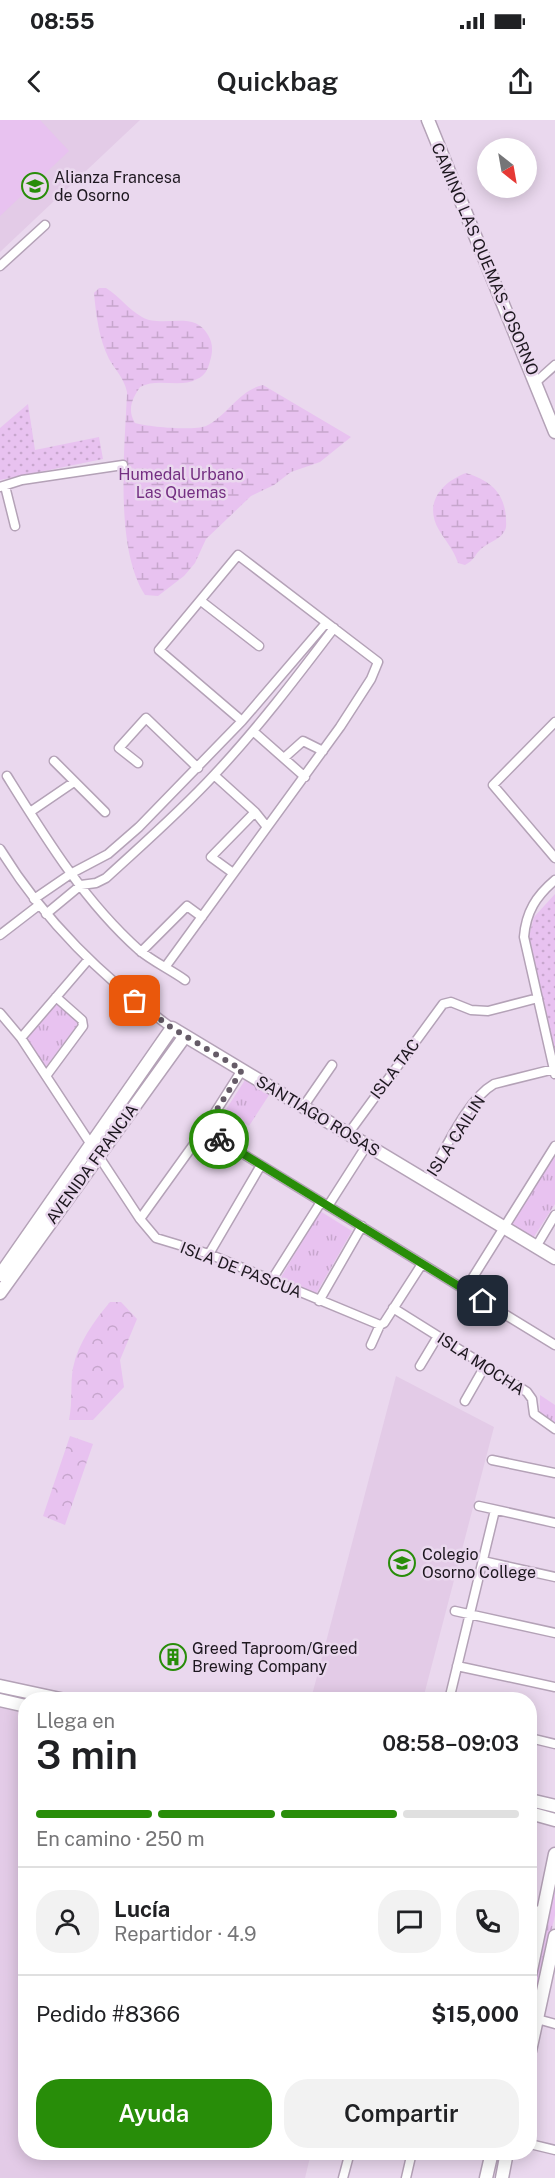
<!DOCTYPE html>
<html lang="es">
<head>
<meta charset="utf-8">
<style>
	:root { --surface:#fff; --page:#f2f2f2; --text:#202124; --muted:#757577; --line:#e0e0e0; --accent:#288d09 }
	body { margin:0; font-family:"Public Sans",sans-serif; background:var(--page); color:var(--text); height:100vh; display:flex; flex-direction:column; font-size:22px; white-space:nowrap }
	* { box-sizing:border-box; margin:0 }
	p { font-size:20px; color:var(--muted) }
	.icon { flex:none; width:33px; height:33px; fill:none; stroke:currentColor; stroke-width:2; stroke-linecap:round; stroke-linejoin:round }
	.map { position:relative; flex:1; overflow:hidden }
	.sheet { position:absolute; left:18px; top:1572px; width:519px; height:468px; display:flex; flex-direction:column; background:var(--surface); border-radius:24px; box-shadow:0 3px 15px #0003 }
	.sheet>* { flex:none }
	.needle { width:39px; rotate:149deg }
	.controls { position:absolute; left:477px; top:18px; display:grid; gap:12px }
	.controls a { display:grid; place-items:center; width:60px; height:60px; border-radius:50%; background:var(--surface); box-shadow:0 3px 15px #0003; font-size:30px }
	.pin { position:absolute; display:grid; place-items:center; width:51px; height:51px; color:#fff; margin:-26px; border-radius:12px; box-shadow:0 3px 9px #0006 }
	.courier { position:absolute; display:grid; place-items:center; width:60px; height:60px; margin:-30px; border:4px solid #288d09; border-radius:50%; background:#fff; color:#222; box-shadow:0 2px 8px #0007 }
	.headline em { font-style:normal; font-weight:600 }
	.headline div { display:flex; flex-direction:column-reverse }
	.headline { display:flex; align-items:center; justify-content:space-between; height:102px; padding:0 18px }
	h1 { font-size:39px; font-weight:600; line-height:45px }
	.bar { display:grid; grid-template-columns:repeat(4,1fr); gap:9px 6px; align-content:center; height:72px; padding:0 18px }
	.bar i { height:8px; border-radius:4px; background:var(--line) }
	.bar .current { background:var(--accent) }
	.bar p { grid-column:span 4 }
	.line { display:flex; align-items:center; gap:15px; padding:0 18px; border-top:2px solid var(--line) }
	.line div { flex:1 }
	.round { display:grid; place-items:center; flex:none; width:63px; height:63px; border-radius:24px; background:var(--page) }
	.button { display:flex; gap:12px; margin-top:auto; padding:12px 18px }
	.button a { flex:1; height:69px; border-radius:24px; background:var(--accent); color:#fff; font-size:24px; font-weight:600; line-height:69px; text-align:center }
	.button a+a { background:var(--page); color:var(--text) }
	.status { display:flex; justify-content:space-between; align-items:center; height:42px; padding:0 30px; background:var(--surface); direction:ltr }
	.status svg { height:16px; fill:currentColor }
	header { display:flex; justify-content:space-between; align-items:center; height:78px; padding:0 18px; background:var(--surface); font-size:27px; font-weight:600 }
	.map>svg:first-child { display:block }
</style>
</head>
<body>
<div class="status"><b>08:55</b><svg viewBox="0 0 49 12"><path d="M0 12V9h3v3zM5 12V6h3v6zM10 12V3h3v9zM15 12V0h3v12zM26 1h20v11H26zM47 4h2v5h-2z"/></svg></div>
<header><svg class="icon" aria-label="back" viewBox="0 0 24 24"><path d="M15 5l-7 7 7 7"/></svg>Quickbag<svg class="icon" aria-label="share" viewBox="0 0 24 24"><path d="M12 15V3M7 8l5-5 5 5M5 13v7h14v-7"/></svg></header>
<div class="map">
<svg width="555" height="2058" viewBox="0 0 555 2058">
	<defs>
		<pattern id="grass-tufts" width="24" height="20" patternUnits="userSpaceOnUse" patternTransform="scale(1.5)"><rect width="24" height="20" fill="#e8c2f0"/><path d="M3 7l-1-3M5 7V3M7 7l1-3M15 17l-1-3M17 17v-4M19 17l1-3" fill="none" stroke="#c7a6cd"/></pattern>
		<pattern id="forest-crowns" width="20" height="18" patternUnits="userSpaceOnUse" patternTransform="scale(1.5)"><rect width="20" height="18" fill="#e8c2f0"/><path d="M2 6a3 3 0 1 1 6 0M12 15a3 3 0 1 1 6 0" fill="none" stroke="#c7a6cd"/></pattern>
		<pattern id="wetland-marsh" width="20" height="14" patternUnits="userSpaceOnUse" patternTransform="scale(1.5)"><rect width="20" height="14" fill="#e8c2f0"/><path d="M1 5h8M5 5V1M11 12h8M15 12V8" fill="none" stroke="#c7a6cd"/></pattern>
		<pattern id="park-dots" width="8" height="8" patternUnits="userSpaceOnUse" patternTransform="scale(1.5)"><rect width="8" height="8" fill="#e8c2f0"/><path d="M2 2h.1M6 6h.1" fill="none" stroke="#c7a6cd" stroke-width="1.8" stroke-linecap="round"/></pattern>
	</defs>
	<rect width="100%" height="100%" fill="#ead8ee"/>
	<path fill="#e3cbe7" d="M0,0H140L0,132Z
		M396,1256L494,1307L423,1579H311Z
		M0,1588L25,1593L26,2032L311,2033L305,2058H0Z"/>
	<path fill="url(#grass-tufts)" d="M58,881L77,898L78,904L45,948L26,919V911Z
		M245,960L269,975L249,1006L225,991Z
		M555,1033V1084L530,1123L507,1109Z
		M320,1091L352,1111L316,1174L280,1159Z
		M540,1275L555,1285V1303L540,1293Z
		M555,1766V1795L534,1892L530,1891V1875Z"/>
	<path fill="url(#forest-crowns)" d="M110,1182H121L137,1199L120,1240L124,1267L93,1300H69C73,1280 70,1264 73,1248C78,1223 94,1201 110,1182Z
		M70,1316L93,1324L65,1405L43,1396Z"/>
	<path fill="url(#wetland-marsh)" d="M99,168H106C119,176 128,189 142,197C163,209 194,189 208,215C213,223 213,232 210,241C208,249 205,256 197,259C179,269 159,257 140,267C132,279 127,290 135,303C149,307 193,311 206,306C227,296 239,270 263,265L351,317L320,342L291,352L274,365L251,376L206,419L195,443L184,456L158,476L145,475C114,427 125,328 127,272C124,258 116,251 109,239C99,219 96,195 94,173Z
		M466,353C489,360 505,372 506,399C506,404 507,408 504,412C498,421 488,422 481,429C474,435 475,440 465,445L458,443C453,428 446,422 439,410C423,383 442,362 466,353Z"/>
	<path fill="url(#park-dots)" d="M28,284L35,330L99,317L103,339L0,360V308Z
		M555,774V932L529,816L534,797Z"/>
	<path fill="#e8c2f0" d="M0,0H40L69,31L0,96Z"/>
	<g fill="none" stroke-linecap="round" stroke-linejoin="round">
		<defs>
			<path id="street" d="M0,146L45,105
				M536,262L555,245
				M5,366L15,406
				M0,367L22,360L123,345
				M201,481L259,526
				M555,602L493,665L555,738
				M253,611L305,657
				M284,638L303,621L323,631
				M54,641L105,692
				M138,643L119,628L146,598L198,648
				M214,655L255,692L267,707
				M7,656C45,717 84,781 139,830C152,841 171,850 185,860
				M30,692L74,662
				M0,729C45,802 103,858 172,908
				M233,753L211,737L255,692
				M555,760C536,776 526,792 524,817L555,954
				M34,779L72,753L108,734L139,707L242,601L326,503
				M46,794L81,765L96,763L106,758C143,724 181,691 215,654C258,608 296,558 334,508
				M0,815L39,785
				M141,832L187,786L202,797
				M166,846L340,607L371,559L378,542L238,435L159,530L242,601
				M0,893L21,918L140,1099L156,1118L209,1134L380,1205
				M21,918L88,840
				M46,956L83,906L82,900L56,877
				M303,987L332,945
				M204,1010L555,1225
				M348,1014L443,884L451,882L471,890L488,891L538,878
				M427,1061C444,1033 466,980 494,964L554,949
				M328,1086L367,1025
				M140,1099L204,1010L242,950
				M536,1127L555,1095
				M209,1134L261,1045
				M271,1161L321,1082
				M465,1170L555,1026
				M319,1181L362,1106
				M393,1188L527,1272L532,1279L534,1294L555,1309
				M371,1225L380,1205L384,1203L422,1144
				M420,1246L438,1216
				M465,1281L485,1246
				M492,1340L555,1353
				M479,1386L555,1403
				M483,1441L555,1457
				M455,1491L555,1513
				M457,1546L555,1567
				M449,1580L495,1390
				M530,1618L555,1624
				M530,1789L543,1792
				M530,1897L555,1904
				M530,2024L555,2030
				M343,2058L350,2032
				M406,2058L412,2032"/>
			<path id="secondary" d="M428,0L555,312
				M0,1155L172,908L555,1138
				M0,1173L185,916
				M0,1566L65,1580
				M0,1580L26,1586
				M530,1680L555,1686
				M530,1693L555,1700
				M530,1855L555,1734
				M530,1931L555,1816
				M486,2058L492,2032
				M502,2058L507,2032"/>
		</defs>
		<use href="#street" stroke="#b4a2b7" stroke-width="11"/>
		<use href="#secondary" stroke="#b4a2b7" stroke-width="15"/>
		<use href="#street" stroke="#fff" stroke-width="8"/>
		<use href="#secondary" stroke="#fff" stroke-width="12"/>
	</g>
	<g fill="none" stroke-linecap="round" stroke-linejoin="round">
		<path stroke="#655b67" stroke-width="6" stroke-dasharray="0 10.8" d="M135,881L172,908L242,950L204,1010L219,1019"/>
		<path stroke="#288d09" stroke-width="8" d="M219,1019L483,1181"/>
	</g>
	<defs>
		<symbol id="school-ring" viewBox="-11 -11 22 22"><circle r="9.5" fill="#ead8ee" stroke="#288d09" stroke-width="1.5"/><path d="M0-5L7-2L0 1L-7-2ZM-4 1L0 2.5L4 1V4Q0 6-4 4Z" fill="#288d09"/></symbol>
		<symbol id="building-ring" viewBox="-11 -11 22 22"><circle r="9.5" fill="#ead8ee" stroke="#288d09" stroke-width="1.5"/><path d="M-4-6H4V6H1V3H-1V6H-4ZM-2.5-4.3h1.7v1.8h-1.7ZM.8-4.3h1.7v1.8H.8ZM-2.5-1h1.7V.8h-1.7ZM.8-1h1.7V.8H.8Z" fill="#288d09"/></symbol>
	</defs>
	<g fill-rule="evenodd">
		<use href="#school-ring" x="20" y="51" width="30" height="30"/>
		<use href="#school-ring" x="387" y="1428" width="30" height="30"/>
		<use href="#building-ring" x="158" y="1522" width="30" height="30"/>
	</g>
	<g text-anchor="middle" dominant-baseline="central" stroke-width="5" stroke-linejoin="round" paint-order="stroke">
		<g font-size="16" fill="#1d171f" stroke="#ead8ee" text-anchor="start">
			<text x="54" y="57">Alianza Francesa<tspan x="54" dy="18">de Osorno</tspan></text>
			<text x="422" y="1434">Colegio<tspan x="422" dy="18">Osorno College</tspan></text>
			<text x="192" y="1528">Greed Taproom/Greed<tspan x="192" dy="18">Brewing Company</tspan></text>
		</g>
		<g font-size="16" fill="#1d171f" stroke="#ead8ee">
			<text transform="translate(485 139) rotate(67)">CAMINO LAS QUEMAS - OSORNO</text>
			<text transform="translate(395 949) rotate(-53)">ISLA TAC</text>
			<text transform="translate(318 996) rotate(31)">SANTIAGO ROSAS</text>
			<text transform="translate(456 1016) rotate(-57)">ISLA CAILIN</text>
			<text transform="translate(92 1044) rotate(-54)">AVENIDA FRANCIA</text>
			<text transform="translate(241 1150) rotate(21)">ISLA DE PASCUA</text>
			<text transform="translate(481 1244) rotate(33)">ISLA MOCHA</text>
		</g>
		<g font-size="16" fill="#742f82" stroke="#ead8ee">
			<text x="181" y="354">Humedal Urbano<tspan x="181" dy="18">Las Quemas</tspan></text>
		</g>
	</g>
</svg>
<div class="controls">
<a><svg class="needle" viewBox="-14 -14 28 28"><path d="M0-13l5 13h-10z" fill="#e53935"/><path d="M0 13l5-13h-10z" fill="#757577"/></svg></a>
</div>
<div class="pin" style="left:135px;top:881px;background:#ea580c"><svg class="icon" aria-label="bag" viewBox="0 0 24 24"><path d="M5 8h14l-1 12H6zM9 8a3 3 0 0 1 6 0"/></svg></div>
<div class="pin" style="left:483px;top:1181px;background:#1f2937"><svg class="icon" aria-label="home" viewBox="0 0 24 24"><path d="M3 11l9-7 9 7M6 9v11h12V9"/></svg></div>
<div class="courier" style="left:219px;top:1019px"><svg class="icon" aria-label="bike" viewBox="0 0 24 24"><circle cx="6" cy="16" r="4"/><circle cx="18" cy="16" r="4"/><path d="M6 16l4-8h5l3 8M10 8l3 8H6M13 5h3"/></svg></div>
<section class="sheet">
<div class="headline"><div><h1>3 min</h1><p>Llega en</p></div><em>08:58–09:03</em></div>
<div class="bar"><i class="current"></i><i class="current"></i><i class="current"></i><i></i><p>En camino · 250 m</p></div>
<div class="line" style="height:108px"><a class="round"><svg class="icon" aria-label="person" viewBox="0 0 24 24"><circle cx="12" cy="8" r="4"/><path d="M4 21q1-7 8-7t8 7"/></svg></a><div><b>Lucía</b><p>Repartidor · 4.9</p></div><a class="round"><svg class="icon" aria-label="chat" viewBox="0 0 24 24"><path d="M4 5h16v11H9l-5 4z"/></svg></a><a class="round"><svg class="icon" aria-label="phone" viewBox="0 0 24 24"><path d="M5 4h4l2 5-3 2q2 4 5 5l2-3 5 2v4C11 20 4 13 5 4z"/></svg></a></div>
<div class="line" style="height:78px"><div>Pedido #8366</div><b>$15,000</b></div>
<div class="button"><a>Ayuda</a><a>Compartir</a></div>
</section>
</div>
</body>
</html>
